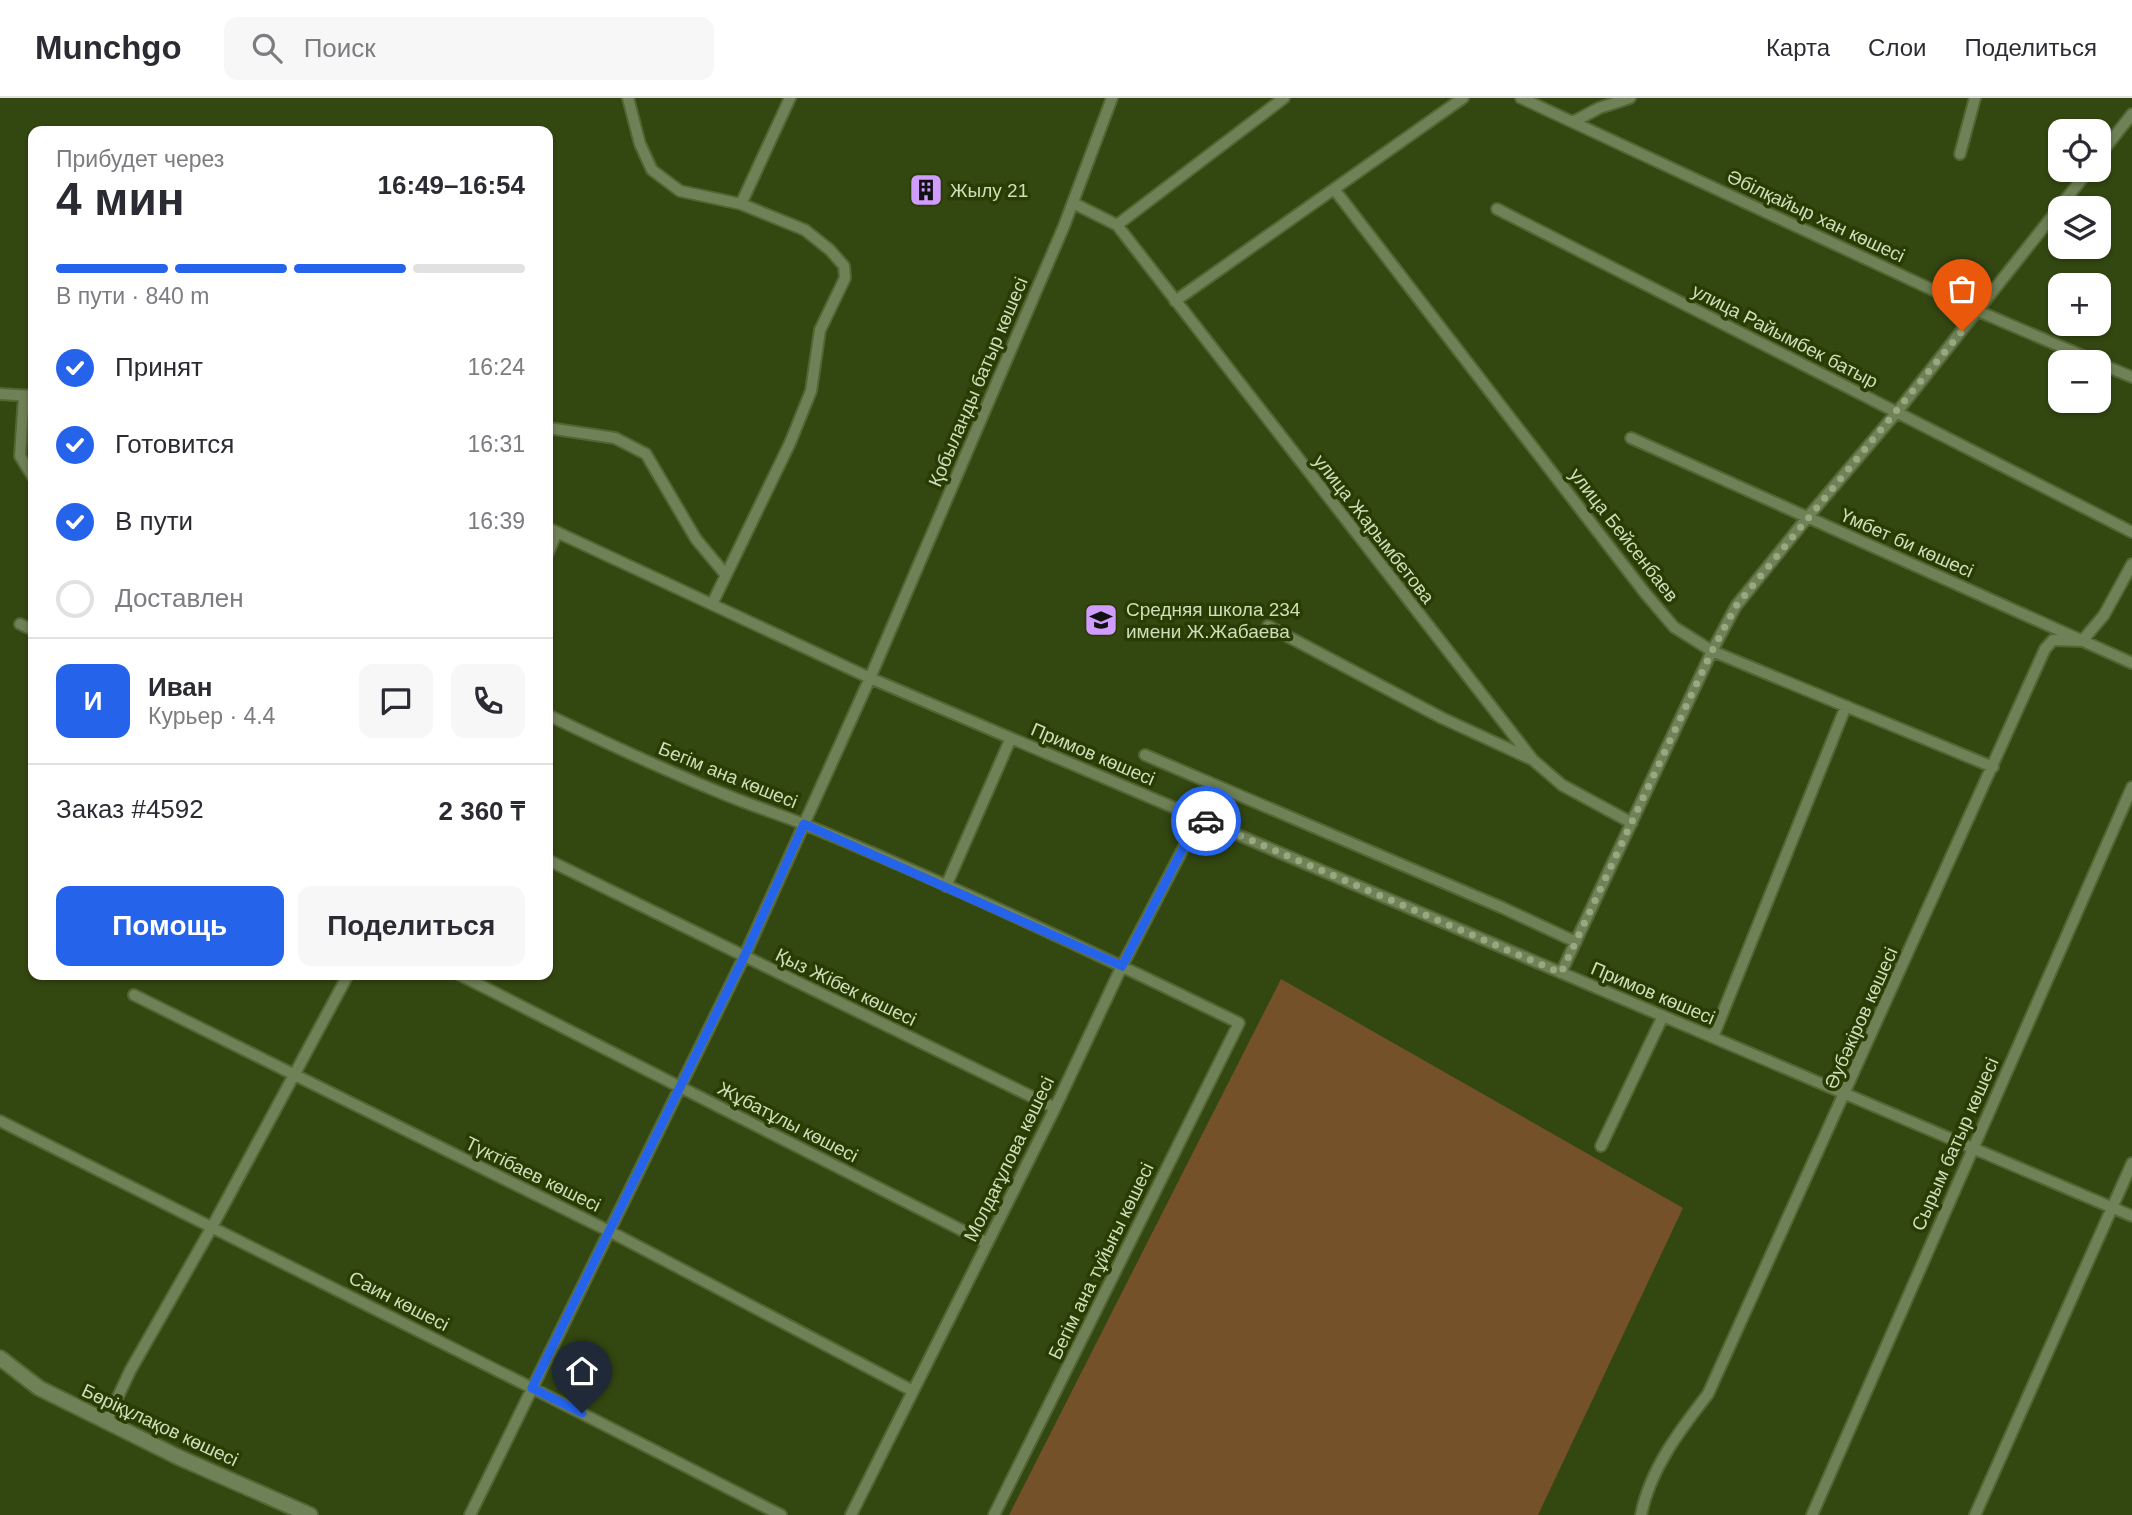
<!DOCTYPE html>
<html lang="ru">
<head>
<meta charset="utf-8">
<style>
	:root { --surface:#fff; --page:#f7f7f7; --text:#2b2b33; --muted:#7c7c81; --line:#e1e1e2; --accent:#2563eb }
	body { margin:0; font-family:Arial,sans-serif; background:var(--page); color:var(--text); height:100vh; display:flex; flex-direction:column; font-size:26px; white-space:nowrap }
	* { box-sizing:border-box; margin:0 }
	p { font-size:23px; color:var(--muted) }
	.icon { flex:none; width:38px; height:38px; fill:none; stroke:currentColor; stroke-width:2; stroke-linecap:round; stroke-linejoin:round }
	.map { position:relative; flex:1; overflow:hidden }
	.sheet { position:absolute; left:28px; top:28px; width:525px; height:854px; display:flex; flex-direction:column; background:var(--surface); border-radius:14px; box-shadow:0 2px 5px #0004 }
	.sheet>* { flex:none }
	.tools { position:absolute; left:2048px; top:21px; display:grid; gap:14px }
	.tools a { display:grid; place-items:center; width:63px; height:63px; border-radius:14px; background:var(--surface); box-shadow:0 2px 5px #0004; font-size:35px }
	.pin { position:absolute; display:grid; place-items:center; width:60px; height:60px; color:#fff; margin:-72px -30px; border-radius:50% 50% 50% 0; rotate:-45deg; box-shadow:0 0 7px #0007 }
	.pin .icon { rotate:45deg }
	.courier { position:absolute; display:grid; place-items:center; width:70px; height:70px; margin:-35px; border:5px solid #2563eb; border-radius:50%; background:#fff; color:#222; box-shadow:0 2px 9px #0007 }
	.summary em { font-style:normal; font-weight:800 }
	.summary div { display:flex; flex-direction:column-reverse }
	.summary { display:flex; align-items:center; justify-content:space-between; height:119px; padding:0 28px }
	h1 { font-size:46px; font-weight:800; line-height:52px }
	.bar { display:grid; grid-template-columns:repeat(4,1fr); gap:10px 7px; align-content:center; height:84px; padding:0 28px }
	.bar i { height:9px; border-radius:5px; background:var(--line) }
	.bar .active { background:var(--accent) }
	.bar p { grid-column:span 4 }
	.line { display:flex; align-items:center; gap:18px; padding:0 28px; border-top:2px solid var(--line) }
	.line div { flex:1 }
	.round { display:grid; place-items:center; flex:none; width:74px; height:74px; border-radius:14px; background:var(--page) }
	ol { padding:0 28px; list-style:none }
	li { display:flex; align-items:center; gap:21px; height:77px }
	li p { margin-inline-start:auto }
	li .icon { padding:7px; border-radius:50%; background:var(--accent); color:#fff; stroke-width:4 }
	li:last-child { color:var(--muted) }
	li i { width:38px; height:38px; border:4px solid var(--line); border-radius:50% }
	.primary-button { display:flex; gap:14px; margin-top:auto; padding:14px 28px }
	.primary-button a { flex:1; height:80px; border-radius:14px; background:var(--accent); color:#fff; font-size:28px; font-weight:800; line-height:80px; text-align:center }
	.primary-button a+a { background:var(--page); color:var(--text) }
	header { display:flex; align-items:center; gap:42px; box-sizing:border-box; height:98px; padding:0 35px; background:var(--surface); border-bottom:2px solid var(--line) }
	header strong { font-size:33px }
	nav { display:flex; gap:38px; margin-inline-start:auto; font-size:24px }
	.search { width:490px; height:63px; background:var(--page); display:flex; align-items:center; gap:18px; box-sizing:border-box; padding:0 24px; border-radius:14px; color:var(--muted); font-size:26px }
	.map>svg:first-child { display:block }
</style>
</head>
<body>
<header>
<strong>Munchgo</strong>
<div class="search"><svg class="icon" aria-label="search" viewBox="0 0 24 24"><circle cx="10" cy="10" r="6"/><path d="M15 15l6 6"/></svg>Поиск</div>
<nav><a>Карта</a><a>Слои</a><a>Поделиться</a></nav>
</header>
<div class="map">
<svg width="2132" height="1417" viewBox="0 0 2132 1417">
	<rect width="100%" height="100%" fill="#334711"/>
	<path fill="#745129" d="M1281,881L1683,1110L1538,1417H1009Z"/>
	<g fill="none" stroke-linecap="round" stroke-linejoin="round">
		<defs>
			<path id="minor" d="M628,0L640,46L652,72L680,93L741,106
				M1521,0L1978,213L2097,264
				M1573,24L1599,10L1630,0
				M1960,56L1975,0
				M2098,59L2132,16
				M1334,91L1645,495L1674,529L1712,553L1993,669
				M1073,105L1117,127L1284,0
				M1497,111L2132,434
				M1117,127L1533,662L1562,687L1632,725
				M1175,203L1463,0
				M2098,265L2132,279
				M0,296L33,298
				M24,298L20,358L33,379
				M548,330L615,340L646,356L696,441L726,477
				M1631,340L2132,565
				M548,430L870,580L2132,1118
				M548,455L557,434
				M712,506L790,345L811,293L820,232L845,180L844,168L830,152L805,132L741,106L790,0
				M20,526L33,532
				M1268,528L1442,620L1531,661
				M548,617C608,646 669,674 731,699C756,709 781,717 806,727C952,787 1096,855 1239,925L994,1417
				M1145,657L1503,810L1576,844
				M548,762L1055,1010
				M946,788L1011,640
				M1561,875L1712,553L1736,508L1807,420L1897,314L2089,72
				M460,877L987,1145
				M134,897L609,1133L913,1293
				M1713,939L1846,608
				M0,1023L532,1290L781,1417
				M1601,1048L1663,918
				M106,1324L130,1273L212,1129L348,877
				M470,1417L744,859L870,580L1064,128L1112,0
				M851,1417L1055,1010L1122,868L1199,720
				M1641,1417C1650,1371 1680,1332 1708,1296L2045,551L2053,542L2082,543L2104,517L2132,466
				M1812,1417L2132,689
				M1975,1417L2132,1065"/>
			<path id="tertiary" d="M0,1260L39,1290L178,1359L310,1417"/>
		</defs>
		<use href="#minor" stroke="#526533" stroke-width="14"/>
		<use href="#tertiary" stroke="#526533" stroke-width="18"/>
		<use href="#minor" stroke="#6f8156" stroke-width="10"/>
		<use href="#tertiary" stroke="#6f8156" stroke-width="14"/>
	</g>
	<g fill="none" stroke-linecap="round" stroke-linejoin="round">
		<path stroke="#98a97f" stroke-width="7" stroke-dasharray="0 12.6" d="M1206,723L1561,875L1712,553L1736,508L1962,233"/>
		<path stroke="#2563eb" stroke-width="9" d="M582,1315L532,1290L744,859L804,726L1122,868L1199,720L1206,723"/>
	</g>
	<defs>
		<symbol id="building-square" viewBox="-11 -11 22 22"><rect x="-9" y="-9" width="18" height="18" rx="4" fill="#d09dff" stroke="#293c03"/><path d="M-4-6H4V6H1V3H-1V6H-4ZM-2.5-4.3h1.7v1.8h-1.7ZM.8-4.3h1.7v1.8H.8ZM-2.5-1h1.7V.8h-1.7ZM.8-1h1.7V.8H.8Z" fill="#111"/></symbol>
		<symbol id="school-square" viewBox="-11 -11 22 22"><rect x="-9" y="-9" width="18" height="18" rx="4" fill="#d09dff" stroke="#293c03"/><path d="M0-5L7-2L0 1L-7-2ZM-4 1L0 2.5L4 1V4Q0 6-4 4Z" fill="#111"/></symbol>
	</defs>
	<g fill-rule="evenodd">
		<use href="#building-square" x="907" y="73" width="38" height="38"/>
		<use href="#school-square" x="1082" y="503" width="38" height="38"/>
	</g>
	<g text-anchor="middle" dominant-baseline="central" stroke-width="7" stroke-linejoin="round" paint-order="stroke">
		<g font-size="19" fill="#cedeba" stroke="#293c03" text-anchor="start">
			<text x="950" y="92">Жылу 21</text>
			<text x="1126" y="511">Средняя школа 234<tspan x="1126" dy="22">имени Ж.Жабаева</tspan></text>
		</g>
		<g font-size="19" fill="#cedeba" stroke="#293c03">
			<text transform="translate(1816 118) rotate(25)">Әбілқайыр хан көшесі</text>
			<text transform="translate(1785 238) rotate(27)">улица Райымбек батыр</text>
			<text transform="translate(978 284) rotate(-67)">Қобыланды батыр көшесі</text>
			<text transform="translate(1374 431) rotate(52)">улица Жарымбетова</text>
			<text transform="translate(1624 437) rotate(52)">улица Бейсенбаев</text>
			<text transform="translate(1907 445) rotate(24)">Үмбет би көшесі</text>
			<text transform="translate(1093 656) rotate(23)">Примов көшесі</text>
			<text transform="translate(728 677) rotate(22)">Бегім ана көшесі</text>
			<text transform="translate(846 889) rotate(26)">Қыз Жібек көшесі</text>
			<text transform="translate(1653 895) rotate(23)">Примов көшесі</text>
			<text transform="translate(1861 920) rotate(-66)">Әубәкіров көшесі</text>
			<text transform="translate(788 1024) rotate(27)">Жұбатұлы көшесі</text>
			<text transform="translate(1955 1046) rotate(-66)">Сырым батыр көшесі</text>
			<text transform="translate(1009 1061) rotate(-64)">Молдағұлова көшесі</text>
			<text transform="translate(533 1076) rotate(26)">Түктібаев көшесі</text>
			<text transform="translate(1101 1163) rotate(-64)">Бегім ана тұйығы көшесі</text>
			<text transform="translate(399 1203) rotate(27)">Саин көшесі</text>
			<text transform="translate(160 1327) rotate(25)">Бөріқұлақов көшесі</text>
		</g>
	</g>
</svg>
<div class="tools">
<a><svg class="icon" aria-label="locate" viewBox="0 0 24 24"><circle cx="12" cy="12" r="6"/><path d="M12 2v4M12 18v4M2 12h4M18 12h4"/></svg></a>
<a><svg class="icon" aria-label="layers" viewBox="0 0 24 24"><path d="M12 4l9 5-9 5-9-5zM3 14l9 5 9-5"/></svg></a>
<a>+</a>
<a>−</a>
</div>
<div class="pin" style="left:1962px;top:233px;background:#ea580c"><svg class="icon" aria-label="bag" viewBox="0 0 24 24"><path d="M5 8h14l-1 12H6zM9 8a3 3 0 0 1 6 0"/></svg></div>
<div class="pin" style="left:582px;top:1315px;background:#1f2937"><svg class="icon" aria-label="home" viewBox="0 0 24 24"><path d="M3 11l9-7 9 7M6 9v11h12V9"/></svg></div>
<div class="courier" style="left:1206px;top:723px"><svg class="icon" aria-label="car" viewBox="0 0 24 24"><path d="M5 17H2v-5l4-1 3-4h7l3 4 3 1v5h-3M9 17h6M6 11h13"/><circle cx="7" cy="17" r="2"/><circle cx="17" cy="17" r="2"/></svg></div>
<section class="sheet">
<div class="summary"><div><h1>4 мин</h1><p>Прибудет через</p></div><em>16:49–16:54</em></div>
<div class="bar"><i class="active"></i><i class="active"></i><i class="active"></i><i></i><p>В пути · 840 m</p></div>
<ol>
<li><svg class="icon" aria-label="check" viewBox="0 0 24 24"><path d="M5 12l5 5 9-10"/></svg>Принят<p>16:24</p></li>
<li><svg class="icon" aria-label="check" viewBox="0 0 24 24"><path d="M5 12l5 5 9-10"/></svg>Готовится<p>16:31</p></li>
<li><svg class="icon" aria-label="check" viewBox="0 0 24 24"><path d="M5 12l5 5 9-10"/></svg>В пути<p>16:39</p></li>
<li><i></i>Доставлен</li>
</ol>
<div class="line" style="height:126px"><b class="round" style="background:var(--accent);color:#fff">И</b><div><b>Иван</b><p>Курьер · 4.4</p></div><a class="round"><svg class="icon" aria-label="chat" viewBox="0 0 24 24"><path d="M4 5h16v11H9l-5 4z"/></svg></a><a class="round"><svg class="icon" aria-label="phone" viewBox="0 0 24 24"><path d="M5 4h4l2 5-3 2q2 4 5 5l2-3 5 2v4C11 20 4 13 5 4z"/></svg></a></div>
<div class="line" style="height:91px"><div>Заказ #4592</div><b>2 360 ₸</b></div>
<div class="primary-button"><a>Помощь</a><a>Поделиться</a></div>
</section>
</div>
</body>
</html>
